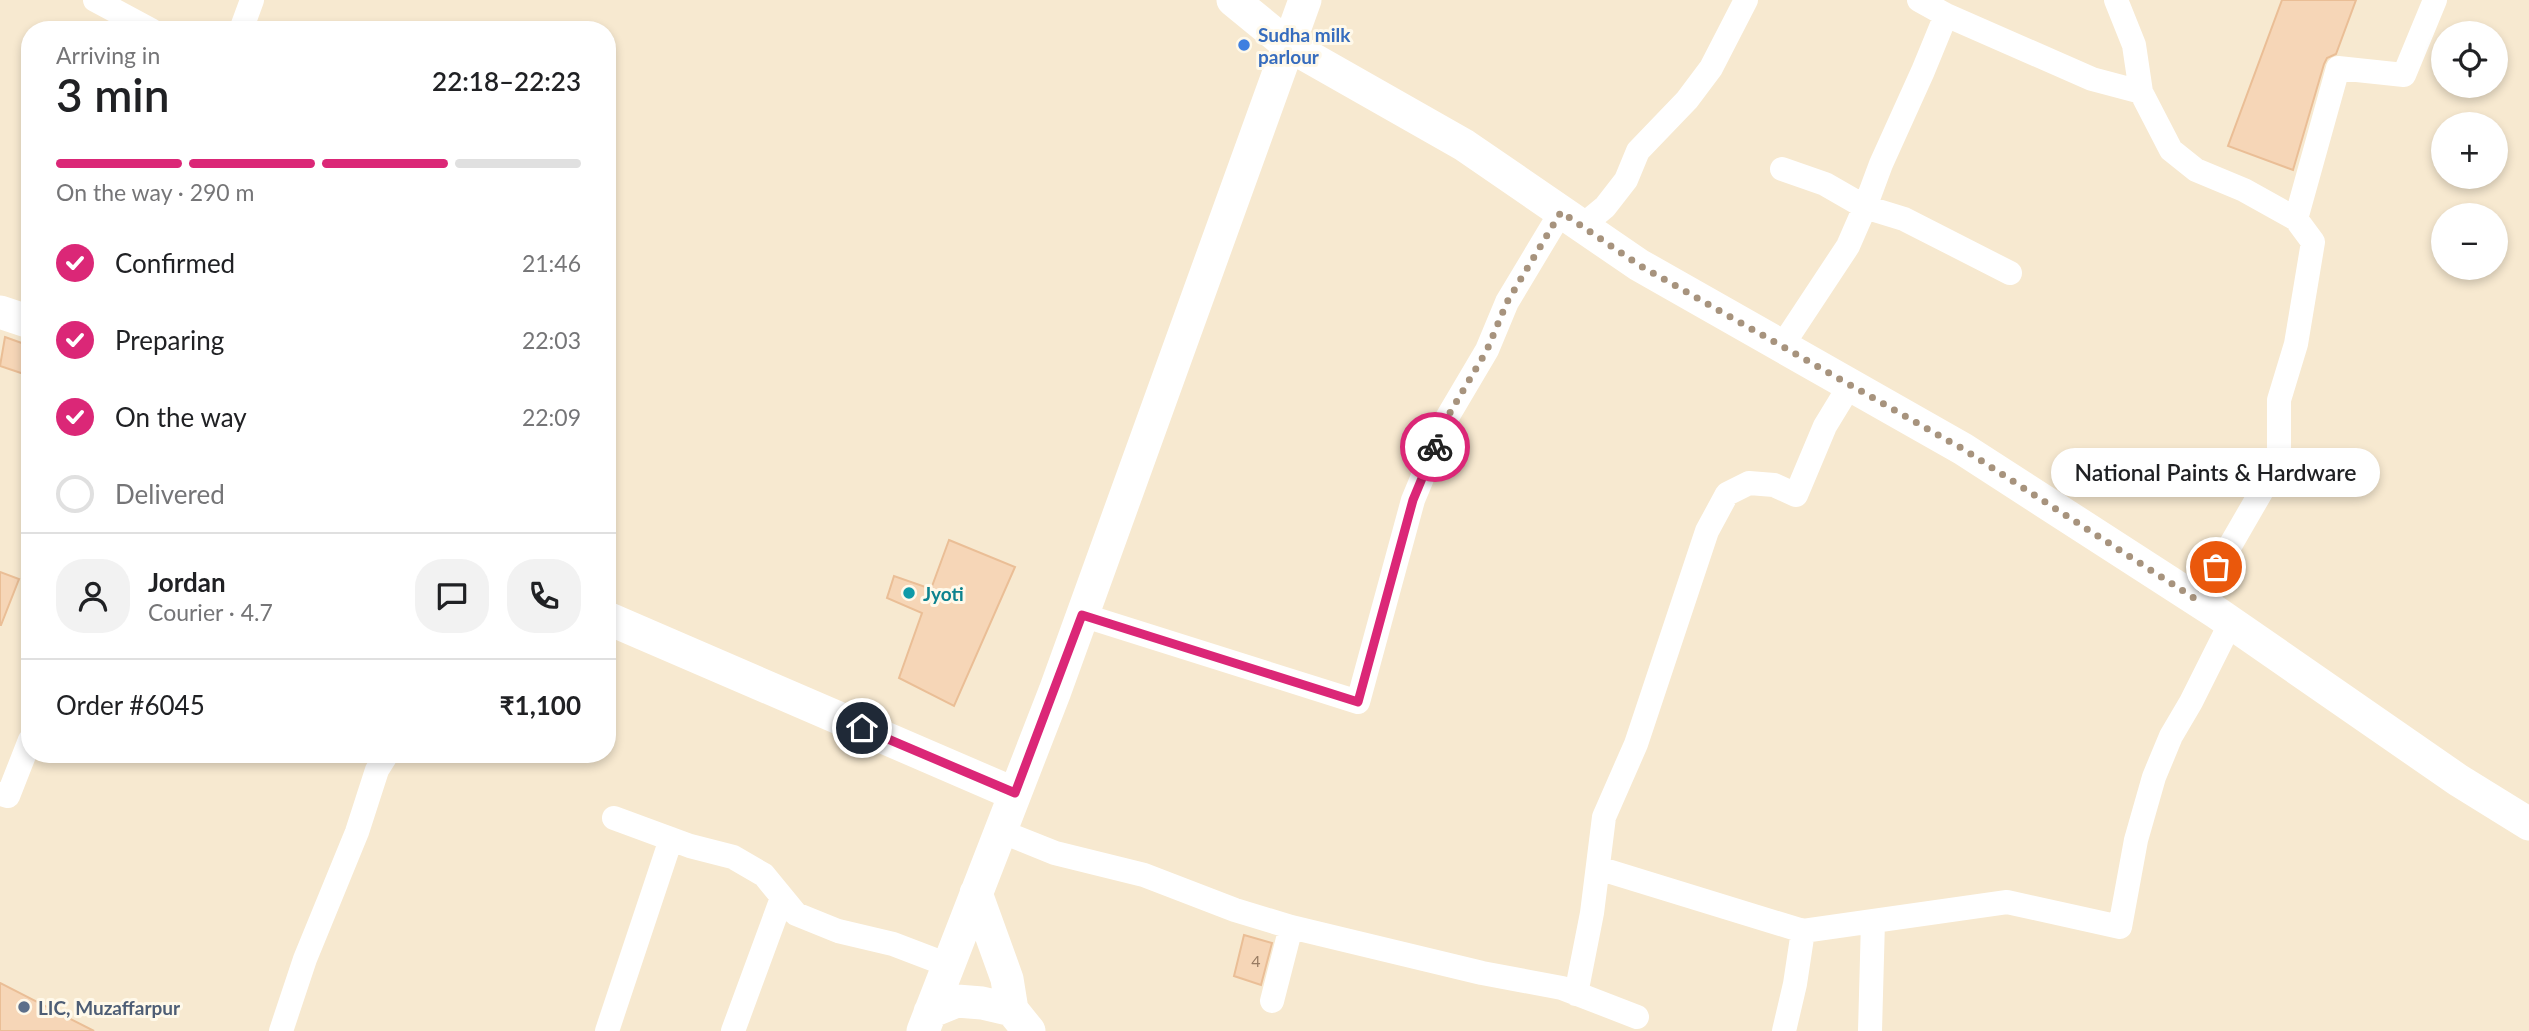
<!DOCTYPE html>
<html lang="en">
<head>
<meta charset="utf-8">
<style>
	:root { --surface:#fff; --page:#f2f2f2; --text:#202124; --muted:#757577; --line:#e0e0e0; --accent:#db2777 }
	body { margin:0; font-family:Lato,sans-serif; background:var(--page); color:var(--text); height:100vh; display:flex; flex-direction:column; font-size:26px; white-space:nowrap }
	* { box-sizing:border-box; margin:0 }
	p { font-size:23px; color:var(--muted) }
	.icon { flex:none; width:38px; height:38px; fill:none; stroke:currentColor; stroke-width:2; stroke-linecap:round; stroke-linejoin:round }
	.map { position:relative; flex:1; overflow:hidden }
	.panel { position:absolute; left:21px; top:21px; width:595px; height:742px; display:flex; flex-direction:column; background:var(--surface); border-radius:28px; box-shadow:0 4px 10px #0003 }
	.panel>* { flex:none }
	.buttons { position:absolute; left:2431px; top:21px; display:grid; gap:14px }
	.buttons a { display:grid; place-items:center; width:77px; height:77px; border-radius:50%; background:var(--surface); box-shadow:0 4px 10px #0003; font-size:35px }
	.pin { position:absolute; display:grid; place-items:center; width:60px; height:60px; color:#fff; margin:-30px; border:4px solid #fff; border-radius:50%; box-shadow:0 2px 7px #0007 }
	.courier { position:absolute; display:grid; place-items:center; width:70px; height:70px; margin:-35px; border:5px solid #db2777; border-radius:50%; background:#fff; color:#222; box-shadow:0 2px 9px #0007 }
	.bubble { position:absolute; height:49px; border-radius:24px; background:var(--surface); box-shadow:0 4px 10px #0003; font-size:23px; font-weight:600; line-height:49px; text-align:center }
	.headline em { font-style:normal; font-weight:600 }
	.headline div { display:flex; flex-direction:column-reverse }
	.headline { display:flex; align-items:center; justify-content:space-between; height:119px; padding:0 35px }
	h1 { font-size:46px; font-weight:600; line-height:52px }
	.bar { display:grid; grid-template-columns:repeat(4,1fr); gap:10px 7px; align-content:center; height:84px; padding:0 35px }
	.bar i { height:9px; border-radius:5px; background:var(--line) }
	.bar .selected { background:var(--accent) }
	.bar p { grid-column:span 4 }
	.line { display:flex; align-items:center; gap:18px; padding:0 35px; border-top:2px solid var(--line) }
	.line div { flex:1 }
	.round { display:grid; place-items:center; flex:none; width:74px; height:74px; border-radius:28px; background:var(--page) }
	ol { padding:0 35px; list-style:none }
	li { display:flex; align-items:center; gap:21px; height:77px }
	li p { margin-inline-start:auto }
	li .icon { padding:7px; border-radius:50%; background:var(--accent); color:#fff; stroke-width:4 }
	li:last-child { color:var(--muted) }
	li i { width:38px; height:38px; border:4px solid var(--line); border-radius:50% }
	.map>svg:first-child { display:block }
</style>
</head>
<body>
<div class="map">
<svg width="2529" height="1031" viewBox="0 0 2529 1031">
	<rect width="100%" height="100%" fill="#fef6e2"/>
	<path fill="#f7e9d0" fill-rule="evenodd" d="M0,0H2529V1031H0ZM30,30H607V754H30ZM2443,33H2496V86H2443ZM2443,124H2496V177H2443ZM2443,215H2496V268H2443Z"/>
	<path fill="#f6d6b7" stroke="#eabe96" stroke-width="2" d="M2282,0H2356L2336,54L2327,58L2324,64L2293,170L2228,146Z
		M5,337L30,346V376L0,366Z
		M949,540L1015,567L954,706L899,678L922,613L887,598L894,576L931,589Z
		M0,572L19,579L1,625H0Z
		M1244,935L1272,943L1261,985L1234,976Z
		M0,983L94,1031H0Z"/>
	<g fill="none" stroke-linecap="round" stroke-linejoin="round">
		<path stroke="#fff" stroke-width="24" d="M95,0L151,30
			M1919,0L1946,15L2092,79L2141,92
			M2116,0L2134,45L2141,92L2171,150L2196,170L2244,190L2296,219L2313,242L2296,344L2279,400V461L2227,551L2194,598
			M241,30L252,0
			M1782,169L1825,184L1865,207L1904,219L2010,273
			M2296,219L2338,68L2404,75L2435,0
			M1582,226L1605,207L1626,180L1638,151L1687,100L1711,68L1746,0
			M1782,346L1848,246L1865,207L1881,164L1923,71L1946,15
			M1082,615L1358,702L1413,500L1448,416L1487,350L1507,302L1561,212
			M0,794L8,796L30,740
			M614,818L690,846L733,857L764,875L796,914L838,931L893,944L948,965
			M1000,831L1055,853L1144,875L1235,910L1291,927L1482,973L1562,988L1637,1017
			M1598,868L1803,931L1795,984L1784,1031
			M1803,931L2007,902L2120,927L2136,840L2154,777L2171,736L2191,702L2231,622
			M1576,994L1592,913L1604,817L1636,744L1707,531L1727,494L1749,483L1774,485L1796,495L1825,426L1850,385
			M1272,1001L1291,927
			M281,1031L305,959L357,832L377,770L387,754
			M607,1031L671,839
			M733,1031L782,898
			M1870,1031L1873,921"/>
		<path stroke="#fff" stroke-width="33" d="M1233,0L1288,45L1464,145L1639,265L1963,449L2217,613L2458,780L2529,824
			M0,312L30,322
			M607,618L1015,794
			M976,893L1007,979L1012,1010L1029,1031
			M930,1012L957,1001L982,1003L1012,1010
			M923,1031L1055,691L1305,0"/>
	</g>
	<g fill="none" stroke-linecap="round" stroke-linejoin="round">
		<path stroke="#a7937d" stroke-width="7" stroke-dasharray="0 12.6" d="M1435,447L1448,416L1487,350L1507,302L1561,212L1639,265L1963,449L2194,598L2216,567"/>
		<path stroke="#db2777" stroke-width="9" d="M862,728L1015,793L1082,615L1358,702L1413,500L1435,447"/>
	</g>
	<circle fill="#3f7fe0" stroke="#fff9ea" stroke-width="2.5" cx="1244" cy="45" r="7"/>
	<circle fill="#0f9aa8" stroke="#fff9ea" stroke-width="2.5" cx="909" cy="593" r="7"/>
	<circle fill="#5c6f8a" stroke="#fff9ea" stroke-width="2.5" cx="24" cy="1007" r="7"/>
	<g text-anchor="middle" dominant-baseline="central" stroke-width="6" stroke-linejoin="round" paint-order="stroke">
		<g font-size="16" fill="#987b62">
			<text x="1256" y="960">4</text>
		</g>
		<g font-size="19" font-weight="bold" fill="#366cbe" stroke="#fff9ea" text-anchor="start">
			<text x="1258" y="34">Sudha milk<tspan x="1258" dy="22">parlour</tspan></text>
		</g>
		<g font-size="19" font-weight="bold" fill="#0d838f" stroke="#fff9ea" text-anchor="start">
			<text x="923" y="593">Jyoti</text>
		</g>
		<g font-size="19" font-weight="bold" fill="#4e5e75" stroke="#fff9ea" text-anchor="start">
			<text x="38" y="1007">LIC, Muzaffarpur</text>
		</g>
	</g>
</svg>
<div class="buttons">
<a><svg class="icon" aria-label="locate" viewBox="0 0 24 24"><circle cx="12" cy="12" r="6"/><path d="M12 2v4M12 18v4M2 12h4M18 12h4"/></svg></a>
<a>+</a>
<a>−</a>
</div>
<div class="pin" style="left:2216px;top:567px;background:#ea580c"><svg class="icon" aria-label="bag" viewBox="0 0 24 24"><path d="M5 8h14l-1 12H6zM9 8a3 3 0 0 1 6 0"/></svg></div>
<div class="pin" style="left:862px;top:728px;background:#1f2937"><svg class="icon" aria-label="home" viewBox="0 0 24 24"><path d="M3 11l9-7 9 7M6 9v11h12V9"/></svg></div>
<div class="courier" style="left:1435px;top:447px"><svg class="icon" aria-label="bike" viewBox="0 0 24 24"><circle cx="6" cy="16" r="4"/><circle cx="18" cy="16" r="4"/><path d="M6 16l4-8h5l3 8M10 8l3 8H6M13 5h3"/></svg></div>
<div class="bubble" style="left:2051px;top:448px;width:329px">National Paints &amp; Hardware</div>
<section class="panel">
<div class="headline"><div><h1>3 min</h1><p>Arriving in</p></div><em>22:18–22:23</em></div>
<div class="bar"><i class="selected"></i><i class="selected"></i><i class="selected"></i><i></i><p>On the way · 290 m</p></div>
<ol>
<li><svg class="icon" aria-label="check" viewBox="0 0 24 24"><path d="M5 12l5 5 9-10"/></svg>Confirmed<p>21:46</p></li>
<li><svg class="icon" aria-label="check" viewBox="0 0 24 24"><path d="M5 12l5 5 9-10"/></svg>Preparing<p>22:03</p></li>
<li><svg class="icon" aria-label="check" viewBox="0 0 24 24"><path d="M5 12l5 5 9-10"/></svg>On the way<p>22:09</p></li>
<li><i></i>Delivered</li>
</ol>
<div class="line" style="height:126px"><a class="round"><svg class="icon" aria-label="person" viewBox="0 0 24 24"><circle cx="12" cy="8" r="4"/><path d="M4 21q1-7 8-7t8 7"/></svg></a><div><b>Jordan</b><p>Courier · 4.7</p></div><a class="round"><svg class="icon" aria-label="chat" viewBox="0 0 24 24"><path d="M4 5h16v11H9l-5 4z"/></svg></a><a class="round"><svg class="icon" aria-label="phone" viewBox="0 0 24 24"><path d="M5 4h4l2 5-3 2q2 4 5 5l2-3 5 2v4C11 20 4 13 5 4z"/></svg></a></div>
<div class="line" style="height:91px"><div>Order #6045</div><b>₹1,100</b></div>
</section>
</div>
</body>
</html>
